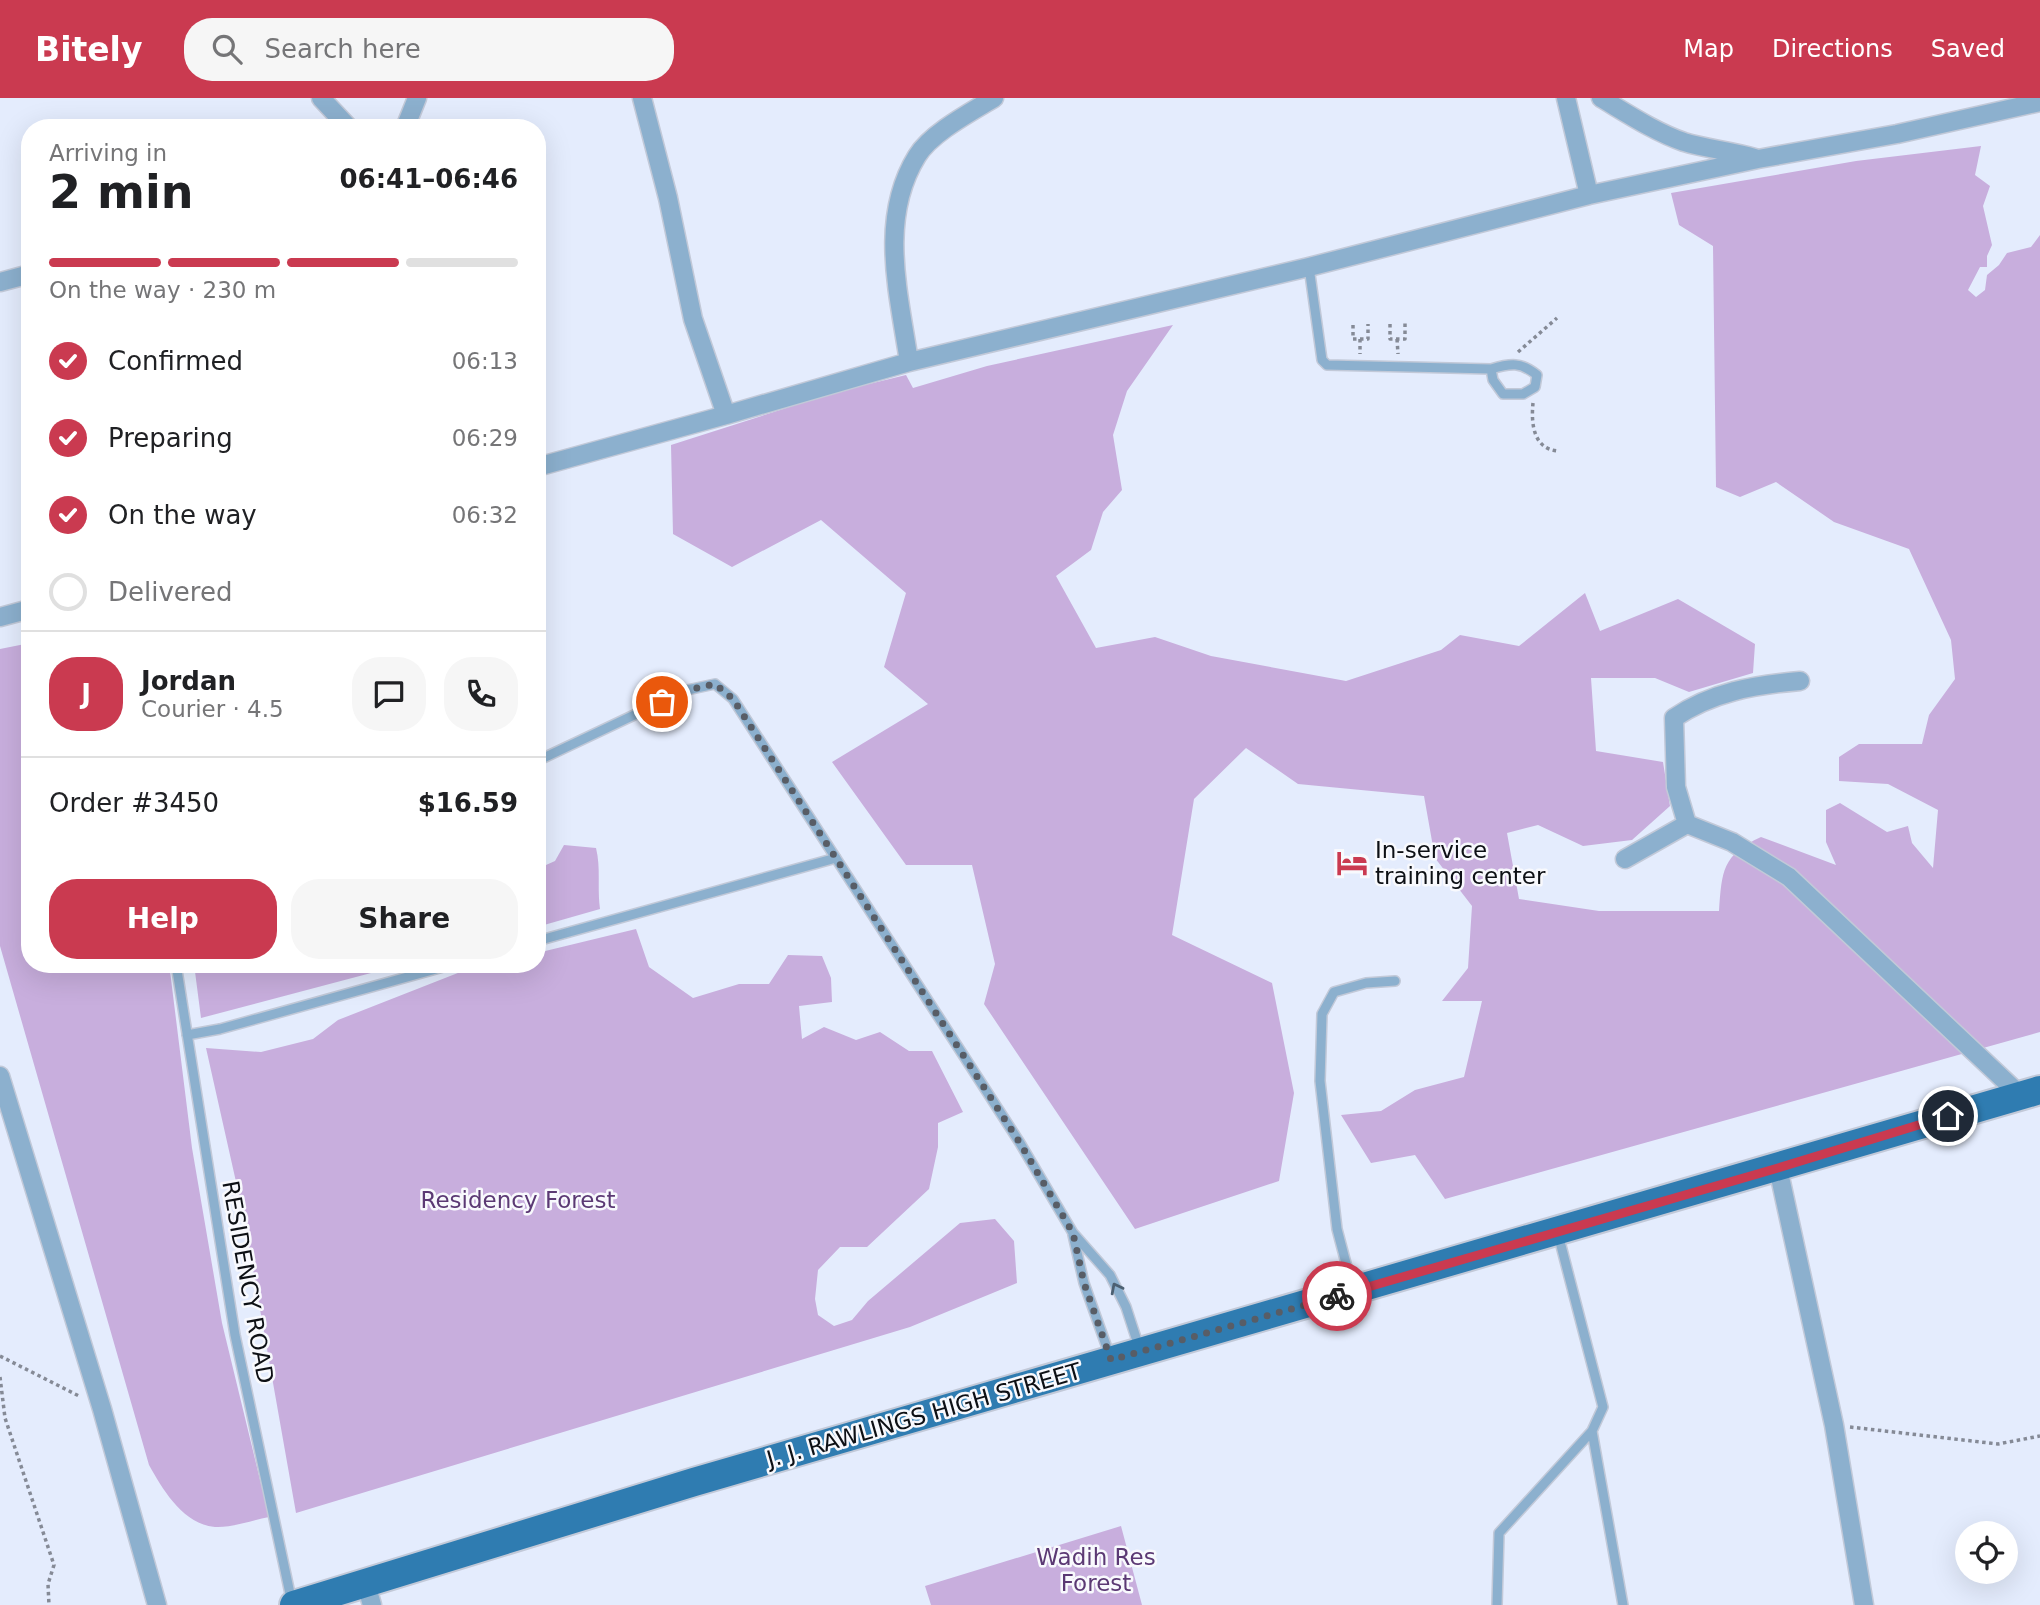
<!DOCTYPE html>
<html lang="en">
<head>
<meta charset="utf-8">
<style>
	:root { --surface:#fff; --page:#f6f6f6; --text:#202124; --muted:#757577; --line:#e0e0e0; --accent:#ca3a50 }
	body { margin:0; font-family:"DejaVu Sans",sans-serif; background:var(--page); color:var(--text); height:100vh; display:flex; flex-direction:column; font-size:26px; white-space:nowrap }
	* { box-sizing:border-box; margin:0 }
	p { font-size:23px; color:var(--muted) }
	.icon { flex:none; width:38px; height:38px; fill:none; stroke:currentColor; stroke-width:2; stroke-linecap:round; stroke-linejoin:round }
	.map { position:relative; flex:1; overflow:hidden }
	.side { position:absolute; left:21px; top:21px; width:525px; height:854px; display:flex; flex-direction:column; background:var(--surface); border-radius:28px; box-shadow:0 7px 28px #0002 }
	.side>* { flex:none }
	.tools { position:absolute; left:1955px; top:1423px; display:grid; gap:14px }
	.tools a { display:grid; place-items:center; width:63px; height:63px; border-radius:50%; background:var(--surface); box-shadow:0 7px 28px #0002; font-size:35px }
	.pin { position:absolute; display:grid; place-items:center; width:60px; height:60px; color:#fff; margin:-30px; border:4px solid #fff; border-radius:50%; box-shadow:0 2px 7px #0007 }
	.courier { position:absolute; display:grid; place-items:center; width:70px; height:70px; margin:-35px; border:5px solid #ca3a50; border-radius:50%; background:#fff; color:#222; box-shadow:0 2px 9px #0007 }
	.summary em { font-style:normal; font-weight:700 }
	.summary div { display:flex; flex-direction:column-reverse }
	.summary { display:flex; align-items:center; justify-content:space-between; height:119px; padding:0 28px }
	h1 { font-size:46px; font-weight:700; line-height:52px }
	.bar { display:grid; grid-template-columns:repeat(4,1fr); gap:10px 7px; align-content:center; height:84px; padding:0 28px }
	.bar i { height:9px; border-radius:5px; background:var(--line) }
	.bar .selected { background:var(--accent) }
	.bar p { grid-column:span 4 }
	.line { display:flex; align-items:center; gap:18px; padding:0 28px; border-top:2px solid var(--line) }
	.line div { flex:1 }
	.round { display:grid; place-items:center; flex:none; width:74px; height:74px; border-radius:28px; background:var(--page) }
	ol { padding:0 28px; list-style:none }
	li { display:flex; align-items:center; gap:21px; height:77px }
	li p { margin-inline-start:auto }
	li .icon { padding:7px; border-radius:50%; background:var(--accent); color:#fff; stroke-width:4 }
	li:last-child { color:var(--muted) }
	li i { width:38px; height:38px; border:4px solid var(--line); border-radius:50% }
	.cta { display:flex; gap:14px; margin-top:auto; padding:14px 28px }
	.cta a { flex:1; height:80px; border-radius:28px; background:var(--accent); color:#fff; font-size:28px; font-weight:700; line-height:80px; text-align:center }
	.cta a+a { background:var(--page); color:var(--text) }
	header { display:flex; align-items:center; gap:42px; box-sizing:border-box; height:98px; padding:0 35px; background:var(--accent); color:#fff }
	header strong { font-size:33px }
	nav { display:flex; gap:38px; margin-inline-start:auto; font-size:24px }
	.search { width:490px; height:63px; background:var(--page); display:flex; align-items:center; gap:18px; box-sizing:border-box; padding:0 24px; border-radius:28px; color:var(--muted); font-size:26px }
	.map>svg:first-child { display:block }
</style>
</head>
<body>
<header>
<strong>Bitely</strong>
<div class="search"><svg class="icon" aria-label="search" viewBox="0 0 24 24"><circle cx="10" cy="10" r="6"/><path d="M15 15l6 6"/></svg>Search here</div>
<nav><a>Map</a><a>Directions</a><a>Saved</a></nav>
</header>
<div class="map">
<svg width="2040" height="1507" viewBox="0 0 2040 1507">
	<rect width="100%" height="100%" fill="#e4ecfd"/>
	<path fill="#c8aedd" d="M1981,48L1975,77L1990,88L1983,108L1992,147L1987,158V169H1980L1968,192L1976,199L1985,192L1987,177L1999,167L2007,155L2031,149L2040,137V934L1445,1101L1415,1057L1371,1065L1341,1017L1381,1013L1415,992L1464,979L1482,903H1442L1468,870L1472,808L1435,760L1424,698L1298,686L1246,650L1194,701L1172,837L1272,885L1294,995L1279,1083L1135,1131L984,906L995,866L972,767H906L832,664L928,606L884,569L906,495L821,422L732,469L673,436L671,347L836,294L906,277L913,290L987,268L1173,227L1127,293L1113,337L1122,392L1103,414L1091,452L1056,478L1096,550L1155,539L1211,558L1346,583L1441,552L1460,537L1519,548L1585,495L1600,533L1678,501L1755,546L1753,575L1689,594L1655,580H1591L1596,653L1663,664L1670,708L1632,742L1583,748L1538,727L1507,735L1519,801L1599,813H1719C1722,773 1722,757 1761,739L1836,767L1826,744V712L1840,705L1887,734L1908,728L1912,745L1933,770L1938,712L1888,686L1839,683V659L1859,646H1922L1929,617L1955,581L1951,542L1909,451L1834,424L1776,384L1740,399L1716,389L1713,148L1679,127L1671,95L1856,63Z
		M30,545V866H78L83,874C109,872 149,856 170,873L192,1050L222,1225L269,1419C253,1422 231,1430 215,1429C183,1426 163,1392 149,1367L0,848V551Z
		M537,718L546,767L555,763L564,747L596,750C601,770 597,789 600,811L537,829Z
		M636,831L649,869L693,900L739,886H769L788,857L822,858L831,880L832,904L799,908L802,941L824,929L856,942L880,934L909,953H932L963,1014L938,1025V1049L929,1091L867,1149H840L818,1172L815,1201L818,1217L834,1228L852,1222L868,1203L960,1125L995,1121L1014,1143L1017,1185L910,1229L296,1415L243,1115L206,950L261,954L313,941L338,922L468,871L489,866H537V855Z
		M194,866H405L201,920Z
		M1121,1428L1142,1507H931L925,1488Z"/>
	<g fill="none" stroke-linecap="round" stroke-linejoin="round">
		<defs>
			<path id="lane" d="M1309,169L1322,262L1327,267L1491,271C1511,265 1521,264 1537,277L1535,289L1523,296H1503L1493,282L1491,271
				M537,663L687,592L715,586L733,601L1020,1045L1073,1135L1110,1177L1126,1209L1140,1252
				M537,843L836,760
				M176,866L235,1237L292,1505
				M187,937L220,931L454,866
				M1073,1137L1084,1185L1111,1261
				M1352,1188L1337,1131L1320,983L1322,916L1334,894L1366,885L1395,883
				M1592,1333L1623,1507
				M1497,1507L1499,1435L1592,1333L1603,1309L1558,1136"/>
			<path id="street" d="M321,0L349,30
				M1566,0L1589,97
				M1601,0C1628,16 1655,34 1684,44C1707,51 1732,53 1755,60
				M405,30L417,0
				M0,184L30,176
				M909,264C899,196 878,121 917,58C931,35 971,14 994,0
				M726,317L909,264L1309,169L1589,97L1758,61L1897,36L2040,4
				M537,369L726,317L693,221L668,100L642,0
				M0,519L30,511
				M1800,583C1754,587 1712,594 1674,620L1676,689L1687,726L1732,744L1789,779L2020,997
				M1625,761L1687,726
				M0,978L102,1311L157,1507
				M1778,1070L1834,1327L1864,1507
				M366,1486L372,1507"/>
			<path id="primary" d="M294,1507L694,1384L2040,992"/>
		</defs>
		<use href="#lane" stroke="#c2c9d8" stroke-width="12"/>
		<use href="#street" stroke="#c2c9d8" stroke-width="21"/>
		<use href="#primary" stroke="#c2c9d8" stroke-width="32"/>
		<path stroke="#858a96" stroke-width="3.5" stroke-dasharray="3.5 3.5" stroke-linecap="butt" d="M1390,226V241H1405V225
			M1353,227V241H1368V226
			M1360,241V256
			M1397,241L1398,256
			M1518,254L1557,220
			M1533,305C1531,325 1533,351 1558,353
			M0,1258L79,1298
			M0,1279L5,1320L54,1467L48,1486L49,1507
			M1850,1329L1998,1346L2040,1338"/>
		<use href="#lane" stroke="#8cb0ce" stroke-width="9"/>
		<use href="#street" stroke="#8cb0ce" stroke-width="18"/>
		<use href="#primary" stroke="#2f7cb1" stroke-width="28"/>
	</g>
	<defs><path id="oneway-chevron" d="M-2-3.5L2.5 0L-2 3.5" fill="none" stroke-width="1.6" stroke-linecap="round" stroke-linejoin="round" transform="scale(1.75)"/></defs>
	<use stroke="#4c6072" href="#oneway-chevron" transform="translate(1116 1190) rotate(-117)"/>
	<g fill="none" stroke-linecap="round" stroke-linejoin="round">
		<path stroke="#585d66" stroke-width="7" stroke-dasharray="0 12.6" d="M662,604L687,592L715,586L733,601L1020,1045L1073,1135L1084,1185L1111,1262L1337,1198"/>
		<path stroke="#ca3a50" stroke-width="9" d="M1337,1198L1778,1070L1948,1018"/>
	</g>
	<defs>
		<symbol id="hotel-bare" viewBox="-9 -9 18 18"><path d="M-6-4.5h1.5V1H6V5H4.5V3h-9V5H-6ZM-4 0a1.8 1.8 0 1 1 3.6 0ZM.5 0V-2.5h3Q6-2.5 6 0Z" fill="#ca3a50" stroke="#f8f9fd" stroke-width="2.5" paint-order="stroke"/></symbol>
	</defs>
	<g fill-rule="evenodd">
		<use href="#hotel-bare" x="1330" y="743" width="44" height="44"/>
	</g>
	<g text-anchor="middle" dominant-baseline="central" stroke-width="5" stroke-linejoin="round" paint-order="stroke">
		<g font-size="23" fill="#0d1015" stroke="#f8f9fd" text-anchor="start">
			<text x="1375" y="752">In-service<tspan x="1375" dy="26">training center</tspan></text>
		</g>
		<g font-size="23" fill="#5b3974" stroke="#f8f9fd">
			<text x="518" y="1102">Residency Forest</text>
			<text x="1096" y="1459">Wadih Res<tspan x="1096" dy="26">Forest</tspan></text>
		</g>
		<g font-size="23" fill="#0d1015" stroke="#f8f9fd">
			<text transform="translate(248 1184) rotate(80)">RESIDENCY ROAD</text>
			<text transform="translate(924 1317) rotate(-16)">J. J. RAWLINGS HIGH STREET</text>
		</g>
	</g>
</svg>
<div class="tools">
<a><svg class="icon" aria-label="locate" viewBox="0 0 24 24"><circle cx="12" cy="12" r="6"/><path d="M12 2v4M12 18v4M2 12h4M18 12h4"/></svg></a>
</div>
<div class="pin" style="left:662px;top:604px;background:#ea580c"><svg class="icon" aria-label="bag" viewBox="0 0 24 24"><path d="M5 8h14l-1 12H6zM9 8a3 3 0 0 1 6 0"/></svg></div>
<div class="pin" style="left:1948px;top:1018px;background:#1f2937"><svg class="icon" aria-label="home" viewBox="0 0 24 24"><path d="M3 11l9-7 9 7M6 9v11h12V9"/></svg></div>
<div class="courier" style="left:1337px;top:1198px"><svg class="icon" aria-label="bike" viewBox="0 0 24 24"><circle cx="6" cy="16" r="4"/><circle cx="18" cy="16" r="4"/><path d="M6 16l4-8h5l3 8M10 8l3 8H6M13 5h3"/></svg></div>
<section class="side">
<div class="summary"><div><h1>2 min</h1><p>Arriving in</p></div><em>06:41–06:46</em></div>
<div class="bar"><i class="selected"></i><i class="selected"></i><i class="selected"></i><i></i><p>On the way · 230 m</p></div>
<ol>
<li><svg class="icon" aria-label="check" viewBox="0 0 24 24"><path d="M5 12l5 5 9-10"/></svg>Confirmed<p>06:13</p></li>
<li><svg class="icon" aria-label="check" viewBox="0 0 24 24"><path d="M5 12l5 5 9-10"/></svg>Preparing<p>06:29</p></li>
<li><svg class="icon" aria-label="check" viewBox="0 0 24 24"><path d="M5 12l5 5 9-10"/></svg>On the way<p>06:32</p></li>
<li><i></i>Delivered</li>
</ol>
<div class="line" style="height:126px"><b class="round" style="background:var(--accent);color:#fff">J</b><div><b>Jordan</b><p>Courier · 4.5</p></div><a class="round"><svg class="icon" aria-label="chat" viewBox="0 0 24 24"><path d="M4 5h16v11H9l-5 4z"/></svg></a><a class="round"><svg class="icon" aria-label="phone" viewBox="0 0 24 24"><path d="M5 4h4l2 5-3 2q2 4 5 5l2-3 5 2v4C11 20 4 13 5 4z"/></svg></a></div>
<div class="line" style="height:91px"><div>Order #3450</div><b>$16.59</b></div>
<div class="cta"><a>Help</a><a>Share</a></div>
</section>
</div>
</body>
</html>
